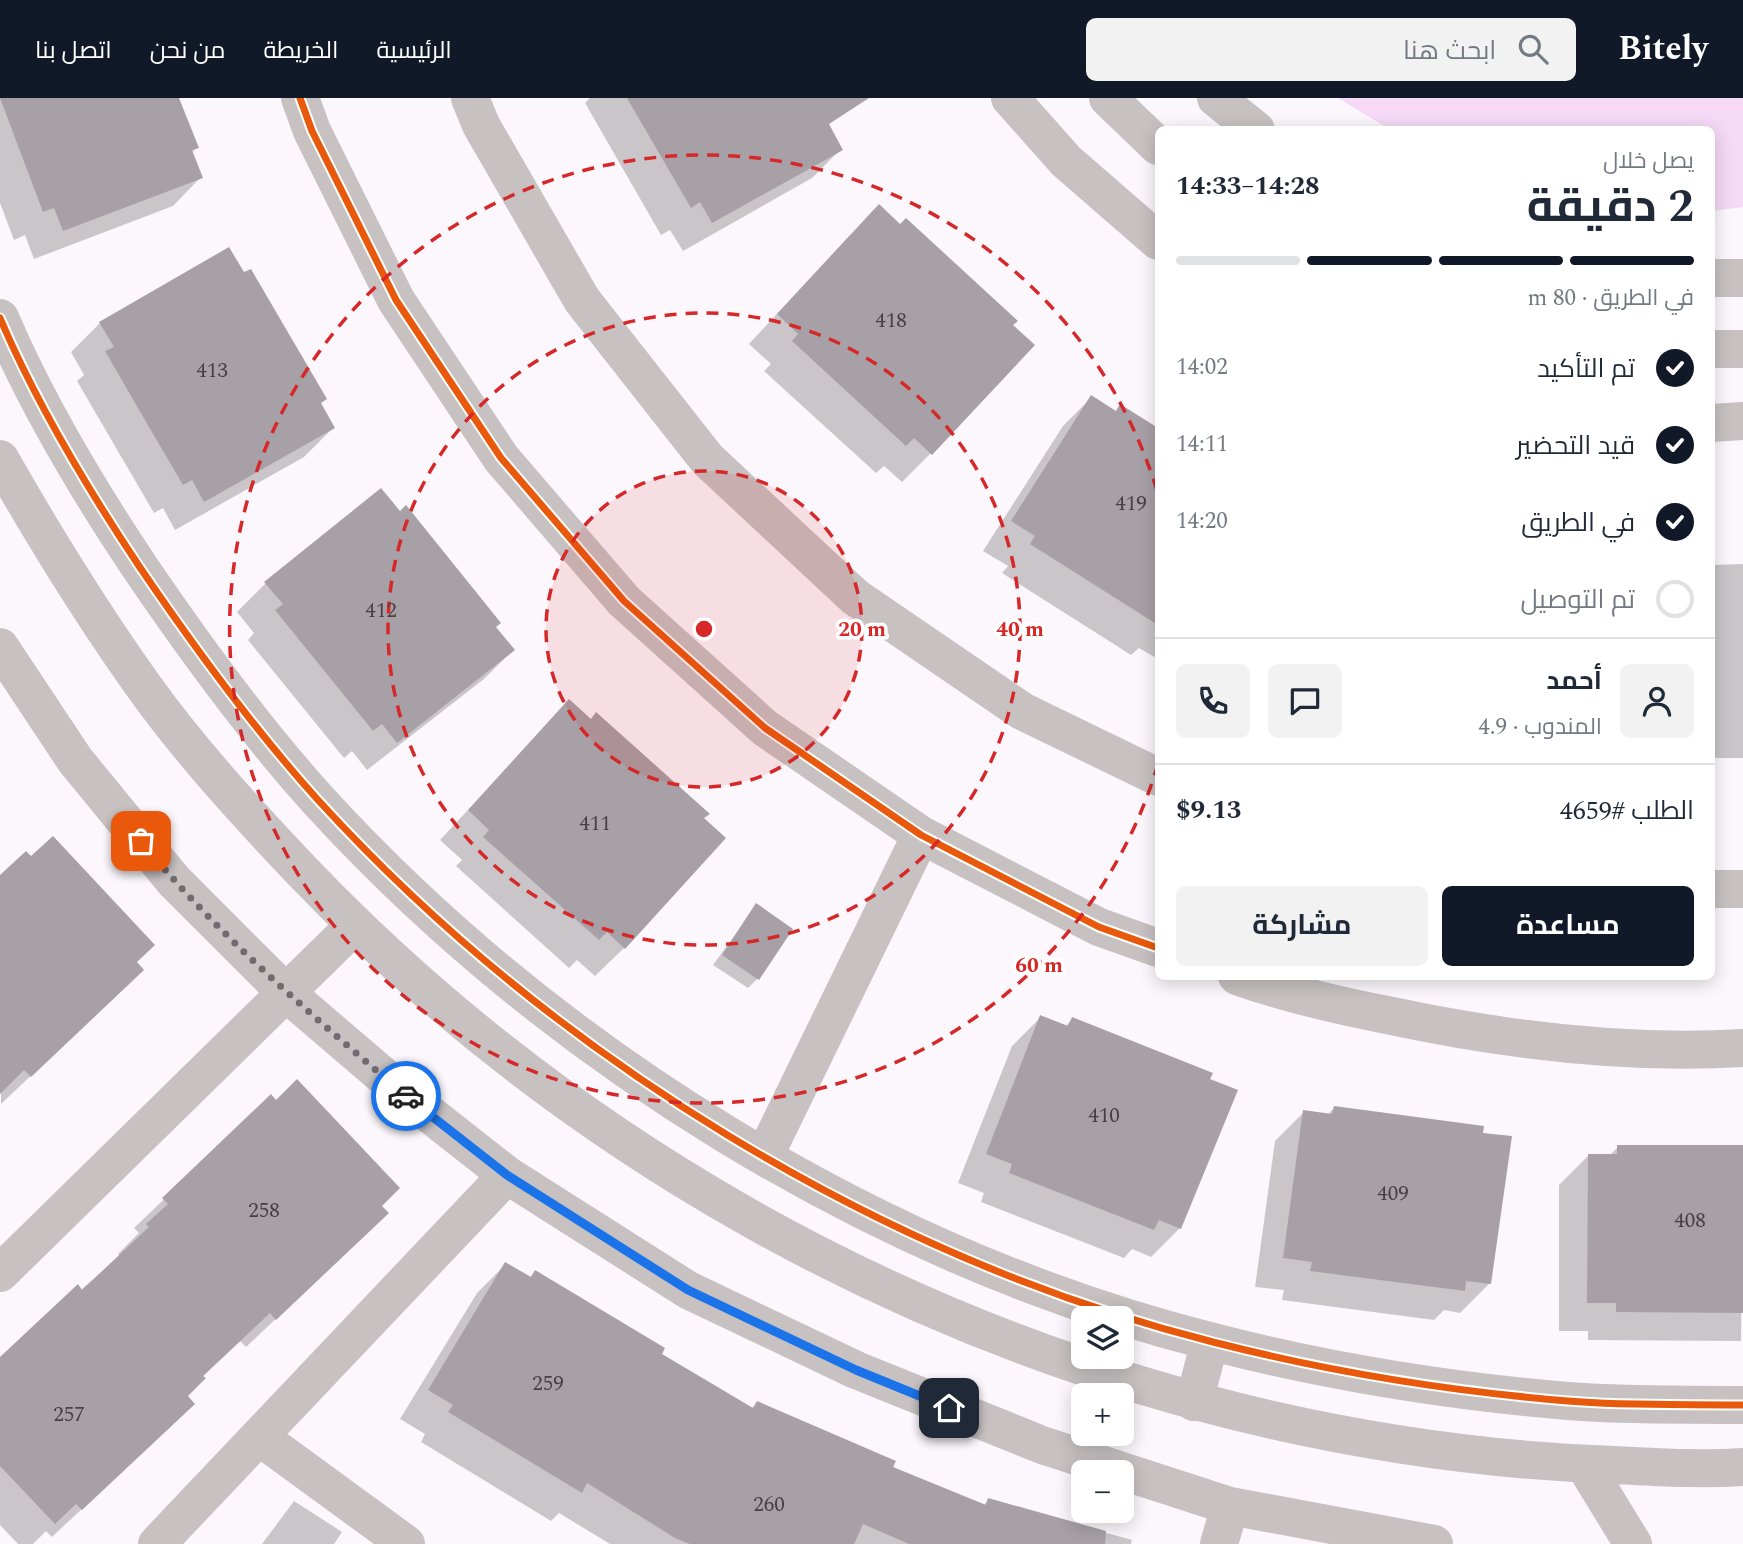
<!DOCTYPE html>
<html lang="ar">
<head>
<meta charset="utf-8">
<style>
	:root { --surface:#fff; --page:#f2f2f3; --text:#1f2937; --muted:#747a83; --line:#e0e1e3; --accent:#111827 }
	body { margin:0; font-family:Spectral,Cairo,serif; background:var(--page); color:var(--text); direction:rtl; height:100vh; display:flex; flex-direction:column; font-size:26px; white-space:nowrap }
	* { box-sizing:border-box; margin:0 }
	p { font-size:23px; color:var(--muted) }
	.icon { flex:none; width:38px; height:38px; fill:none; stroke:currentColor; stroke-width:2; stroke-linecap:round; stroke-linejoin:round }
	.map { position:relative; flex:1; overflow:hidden; direction:ltr }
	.sheet { position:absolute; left:1155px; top:28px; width:560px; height:854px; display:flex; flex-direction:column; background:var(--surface); border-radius:10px; box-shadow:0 4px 18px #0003; direction:rtl }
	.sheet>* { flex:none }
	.fabs { position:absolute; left:1071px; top:1208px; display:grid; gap:14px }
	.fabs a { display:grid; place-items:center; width:63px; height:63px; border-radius:10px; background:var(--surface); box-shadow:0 4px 18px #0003; font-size:35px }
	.pin { position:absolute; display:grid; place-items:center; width:60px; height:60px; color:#fff; margin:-30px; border-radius:14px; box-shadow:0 4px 10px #0006 }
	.courier { position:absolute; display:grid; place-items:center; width:70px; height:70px; margin:-35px; border:5px solid #1a73e8; border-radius:50%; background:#fff; color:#222; box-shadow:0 2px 9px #0007 }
	.head em { font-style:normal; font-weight:700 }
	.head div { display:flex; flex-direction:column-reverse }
	.head { display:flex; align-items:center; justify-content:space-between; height:119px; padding:0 21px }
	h1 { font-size:46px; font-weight:700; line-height:52px }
	.bar { display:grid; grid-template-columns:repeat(4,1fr); gap:10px 7px; align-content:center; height:84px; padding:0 21px }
	.bar i { height:9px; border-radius:5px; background:var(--line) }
	.bar .current { background:var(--accent) }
	.bar p { grid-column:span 4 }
	.line { display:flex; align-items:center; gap:18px; padding:0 21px; border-top:2px solid var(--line) }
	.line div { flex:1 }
	.round { display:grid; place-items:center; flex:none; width:74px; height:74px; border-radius:10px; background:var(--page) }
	ol { padding:0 21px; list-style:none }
	li { display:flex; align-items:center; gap:21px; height:77px }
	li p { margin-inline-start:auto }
	li .icon { padding:7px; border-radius:50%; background:var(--accent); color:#fff; stroke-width:4 }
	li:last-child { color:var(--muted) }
	li i { width:38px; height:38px; border:4px solid var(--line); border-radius:50% }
	.action { display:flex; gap:14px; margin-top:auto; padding:14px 21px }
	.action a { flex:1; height:80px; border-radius:10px; background:var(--accent); color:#fff; font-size:28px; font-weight:700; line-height:80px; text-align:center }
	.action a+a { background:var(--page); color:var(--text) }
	header { display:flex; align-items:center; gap:42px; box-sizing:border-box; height:98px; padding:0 35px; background:var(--accent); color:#fff }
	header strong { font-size:33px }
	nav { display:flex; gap:38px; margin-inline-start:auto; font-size:24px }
	.search { width:490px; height:63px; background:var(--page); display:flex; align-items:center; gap:18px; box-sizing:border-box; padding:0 24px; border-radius:10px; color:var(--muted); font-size:26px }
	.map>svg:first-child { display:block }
</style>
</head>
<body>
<header>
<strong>Bitely</strong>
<div class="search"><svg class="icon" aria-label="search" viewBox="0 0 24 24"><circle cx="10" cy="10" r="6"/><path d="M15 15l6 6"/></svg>ابحث هنا</div>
<nav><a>الرئيسية</a><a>الخريطة</a><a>من نحن</a><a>اتصل بنا</a></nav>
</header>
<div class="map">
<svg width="1743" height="1446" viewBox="0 0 1743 1446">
	<rect width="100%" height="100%" fill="#fcf7fc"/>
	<path fill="#f5d9f6" d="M1338,0H1743V109L1712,113V32L1389,31Z"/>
	<path fill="#0003" d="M0,0H177L197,50L191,55L201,79L173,108L34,161L25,137L14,142L0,105Z
		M590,0H819L827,27L841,51L812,80L683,153L670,132L661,137L585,5Z
		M850,137L931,355L902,384L884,368L876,375L764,273L771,266L749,246Z
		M243,177L333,330L304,359L175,432L163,410L154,415L77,283L84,277L71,254L100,225Z
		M1092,299L1115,314L1121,308L1158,332V561L1139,550L1131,557L1002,475L1008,468L983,453L1063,328Z
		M1743,466V660H1712V467Z
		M266,485L494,530L513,552L484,581L367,672L352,653L344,660L248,542L254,535L237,514Z
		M569,604L702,721L624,850L595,878L577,862L569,870L456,768L462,762L440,742Z
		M0,780L135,864L113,900L1,1006Z
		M756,808L758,880L748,890L713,867Z
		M1041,919L1065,929L1072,921L1180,1130L1151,1159L1132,1151L1124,1160L981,1104L984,1095L958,1085L1012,948Z
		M271,999L387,1115L246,1249L240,1243L202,1279L186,1298L164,1334L52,1439L46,1433L33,1446H18L0,1427V1262L120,1158L118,1156L139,1135L134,1130Z
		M1334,1010L1489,1186L1460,1215L1444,1212L1434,1222L1282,1202L1284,1192L1255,1189L1275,1043L1304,1014L1327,1017Z
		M1618,1049H1743L1741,1243L1588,1242V1233H1559V1087L1588,1058H1609Z
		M506,1166L529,1180L535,1174L659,1256L751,1311L757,1305L891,1370L983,1408L988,1402L1132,1442L1131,1446H610L559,1415L551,1423L421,1344L425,1336L400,1321L477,1195Z
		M294,1403L342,1434L334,1446H262Z"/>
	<path fill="#a7a1a7" d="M0,0H179L199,50L192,52L203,80L63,133L54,110L43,114Z
		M627,0H869L829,26L843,52L712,125L700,104L691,110Z
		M879,106L900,126L906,120L1018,223L1013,227L1035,247L932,357L914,340L906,348L792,243L798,236L777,216Z
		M229,149L244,174L251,171L327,301L321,305L335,330L204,404L192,382L183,387L149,329L105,253L114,249L99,224Z
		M1091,297L1116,313L1120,306L1158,330V527L1030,446L1035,438L1011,423Z
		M381,390L400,413L406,407L501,525L496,529L515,552L397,645L382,626L373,633L275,512L283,506L264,484Z
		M569,601L591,621L596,614L710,716L704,720L726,740L625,851L607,834L599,842L483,739L489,732L468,712Z
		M53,738L155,847L137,864L144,872L31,979L24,972L0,996V777L26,753L31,758Z
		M756,805L793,831L759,882L722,857Z
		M1040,917L1068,928L1072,919L1213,975L1210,981L1238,992L1181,1131L1159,1122L1154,1132L1009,1075L1012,1066L986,1056Z
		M297,981L400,1090L382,1108L389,1115L276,1222L270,1215L203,1278L206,1280L188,1298L195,1306L82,1412L76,1406L55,1426L0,1368V1259L78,1186L82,1192L149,1129L146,1126L168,1106L162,1100L228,1037L271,996L276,1002Z
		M1334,1008L1484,1028L1483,1035L1512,1038L1491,1186L1466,1183L1465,1193L1310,1173L1312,1164L1283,1160L1303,1012L1332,1016Z
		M1617,1047H1743V1215L1616,1214V1205H1587L1588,1056H1617Z
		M505,1164L531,1179L535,1172L665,1250L662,1256L753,1310L757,1303L896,1363L893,1369L986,1407L988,1400L1106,1433L1105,1446H909L863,1426L854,1446H690L675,1440L587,1385L582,1395L448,1314L453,1307L428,1292Z"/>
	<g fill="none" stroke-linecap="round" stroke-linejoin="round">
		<path stroke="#c7c1c2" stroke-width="38" d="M300,0L312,33L396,202L501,360L624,503L765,630L921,737L1099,829L1158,850
			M470,0L481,27L582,202L707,361L855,499L1022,613L1158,679
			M1010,0L1066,63L1158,143
			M1108,0L1158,48
			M1216,0L1256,32
			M1712,180H1743
			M0,220C37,307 87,390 139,468C194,549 252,629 318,702C551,957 877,1159 1213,1244C1330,1274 1448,1293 1568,1303C1626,1308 1685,1306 1743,1307
			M1712,251H1743
			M1712,325L1743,323
			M0,361C44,438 90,513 142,586C189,652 245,713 301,772C562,1045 900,1236 1268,1321C1382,1347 1498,1363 1615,1367C1658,1369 1700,1372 1743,1369
			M0,549L75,662L174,783L285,894L409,1000L507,1077L688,1192L856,1272L1042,1347L1230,1408L1434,1446
			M1712,791H1743
			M1237,878C1287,896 1336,907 1387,917C1504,942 1624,957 1743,950
			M764,1059L921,737
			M0,1175L354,828
			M1194,1304L1210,1243
			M261,1340L406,1446
			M1584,1366L1633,1446
			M157,1446L507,1077
			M1219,1446L1230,1408"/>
		<defs>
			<path id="cycleway" d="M300,0L312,33L396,202L501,360L624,503L765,630L921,737L1099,829L1158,850
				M0,220C37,307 87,390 139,468C194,549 252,629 318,702C551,957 877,1159 1213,1244C1330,1274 1448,1293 1568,1303C1626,1308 1685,1306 1743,1307"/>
		</defs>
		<use href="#cycleway" stroke="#fff" stroke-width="11"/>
		<use href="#cycleway" stroke="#e8590c" stroke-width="7"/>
	</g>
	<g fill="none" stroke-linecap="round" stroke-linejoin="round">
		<path stroke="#716a71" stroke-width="7" stroke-dasharray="0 12.6" d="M141,743C218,838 313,918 406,998"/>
		<path stroke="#1a73e8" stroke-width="9" d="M406,998L507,1077L688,1192L856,1272L949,1310"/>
	</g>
	<circle cx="704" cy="531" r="158" fill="#d62828" fill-opacity=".12"/>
	<g fill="none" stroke="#d62828" stroke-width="3.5" stroke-dasharray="12 9">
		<circle cx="704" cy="531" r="158"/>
		<circle cx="704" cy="531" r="316"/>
		<path d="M1158 666A474 474 0 1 1 1158 396"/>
	</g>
	<g text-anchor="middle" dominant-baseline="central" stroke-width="7" stroke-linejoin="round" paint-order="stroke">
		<g font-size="21" fill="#463f46">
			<text x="891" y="223">418</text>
			<text x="212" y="273">413</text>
			<text x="1131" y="406">419</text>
			<text x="381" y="513">412</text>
			<text x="595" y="726">411</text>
			<text x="1104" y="1018">410</text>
			<text x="1393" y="1096">409</text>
			<text x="264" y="1113">258</text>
			<text x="1690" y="1123">408</text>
			<text x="548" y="1286">259</text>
			<text x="69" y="1317">257</text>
			<text x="769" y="1407">260</text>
		</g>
	</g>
	<circle cx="704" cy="531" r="10" fill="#d62828" stroke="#fff" stroke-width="3.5"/>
	<g font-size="21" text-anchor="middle" font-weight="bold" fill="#d62828" stroke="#fff" stroke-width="7" stroke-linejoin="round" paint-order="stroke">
		<text x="862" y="538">20 m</text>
		<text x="1020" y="538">40 m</text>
		<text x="1039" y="874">60 m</text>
	</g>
</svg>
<div class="fabs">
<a><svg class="icon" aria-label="layers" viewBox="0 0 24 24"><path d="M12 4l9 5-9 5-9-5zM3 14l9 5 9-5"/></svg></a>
<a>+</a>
<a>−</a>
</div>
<div class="pin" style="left:141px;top:743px;background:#ea580c"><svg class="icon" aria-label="bag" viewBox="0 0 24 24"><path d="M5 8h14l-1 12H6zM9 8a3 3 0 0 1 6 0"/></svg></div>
<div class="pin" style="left:949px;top:1310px;background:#1f2937"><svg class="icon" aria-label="home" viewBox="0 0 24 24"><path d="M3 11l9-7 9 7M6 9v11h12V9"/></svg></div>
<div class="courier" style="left:406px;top:998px"><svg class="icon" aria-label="car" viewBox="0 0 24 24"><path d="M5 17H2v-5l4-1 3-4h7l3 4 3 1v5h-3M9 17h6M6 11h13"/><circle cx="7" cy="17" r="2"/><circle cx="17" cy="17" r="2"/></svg></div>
<section class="sheet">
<div class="head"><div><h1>2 دقيقة</h1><p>يصل خلال</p></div><em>14:28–14:33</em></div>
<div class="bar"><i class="current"></i><i class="current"></i><i class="current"></i><i></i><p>في الطريق · 80 m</p></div>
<ol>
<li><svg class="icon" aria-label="check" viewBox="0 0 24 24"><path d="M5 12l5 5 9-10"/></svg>تم التأكيد<p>14:02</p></li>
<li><svg class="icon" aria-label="check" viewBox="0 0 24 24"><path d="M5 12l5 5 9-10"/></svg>قيد التحضير<p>14:11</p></li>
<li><svg class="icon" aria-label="check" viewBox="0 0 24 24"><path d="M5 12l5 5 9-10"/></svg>في الطريق<p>14:20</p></li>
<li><i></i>تم التوصيل</li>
</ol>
<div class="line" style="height:126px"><a class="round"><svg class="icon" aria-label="person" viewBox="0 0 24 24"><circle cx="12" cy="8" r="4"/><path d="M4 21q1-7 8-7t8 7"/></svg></a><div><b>أحمد</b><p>المندوب · 4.9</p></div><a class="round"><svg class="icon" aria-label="chat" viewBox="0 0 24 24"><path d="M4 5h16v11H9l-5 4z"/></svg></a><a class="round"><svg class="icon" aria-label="phone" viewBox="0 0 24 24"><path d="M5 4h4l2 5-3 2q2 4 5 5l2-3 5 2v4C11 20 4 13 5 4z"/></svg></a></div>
<div class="line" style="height:91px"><div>الطلب #4659</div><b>$9.13</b></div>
<div class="action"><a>مساعدة</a><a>مشاركة</a></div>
</section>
</div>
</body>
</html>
